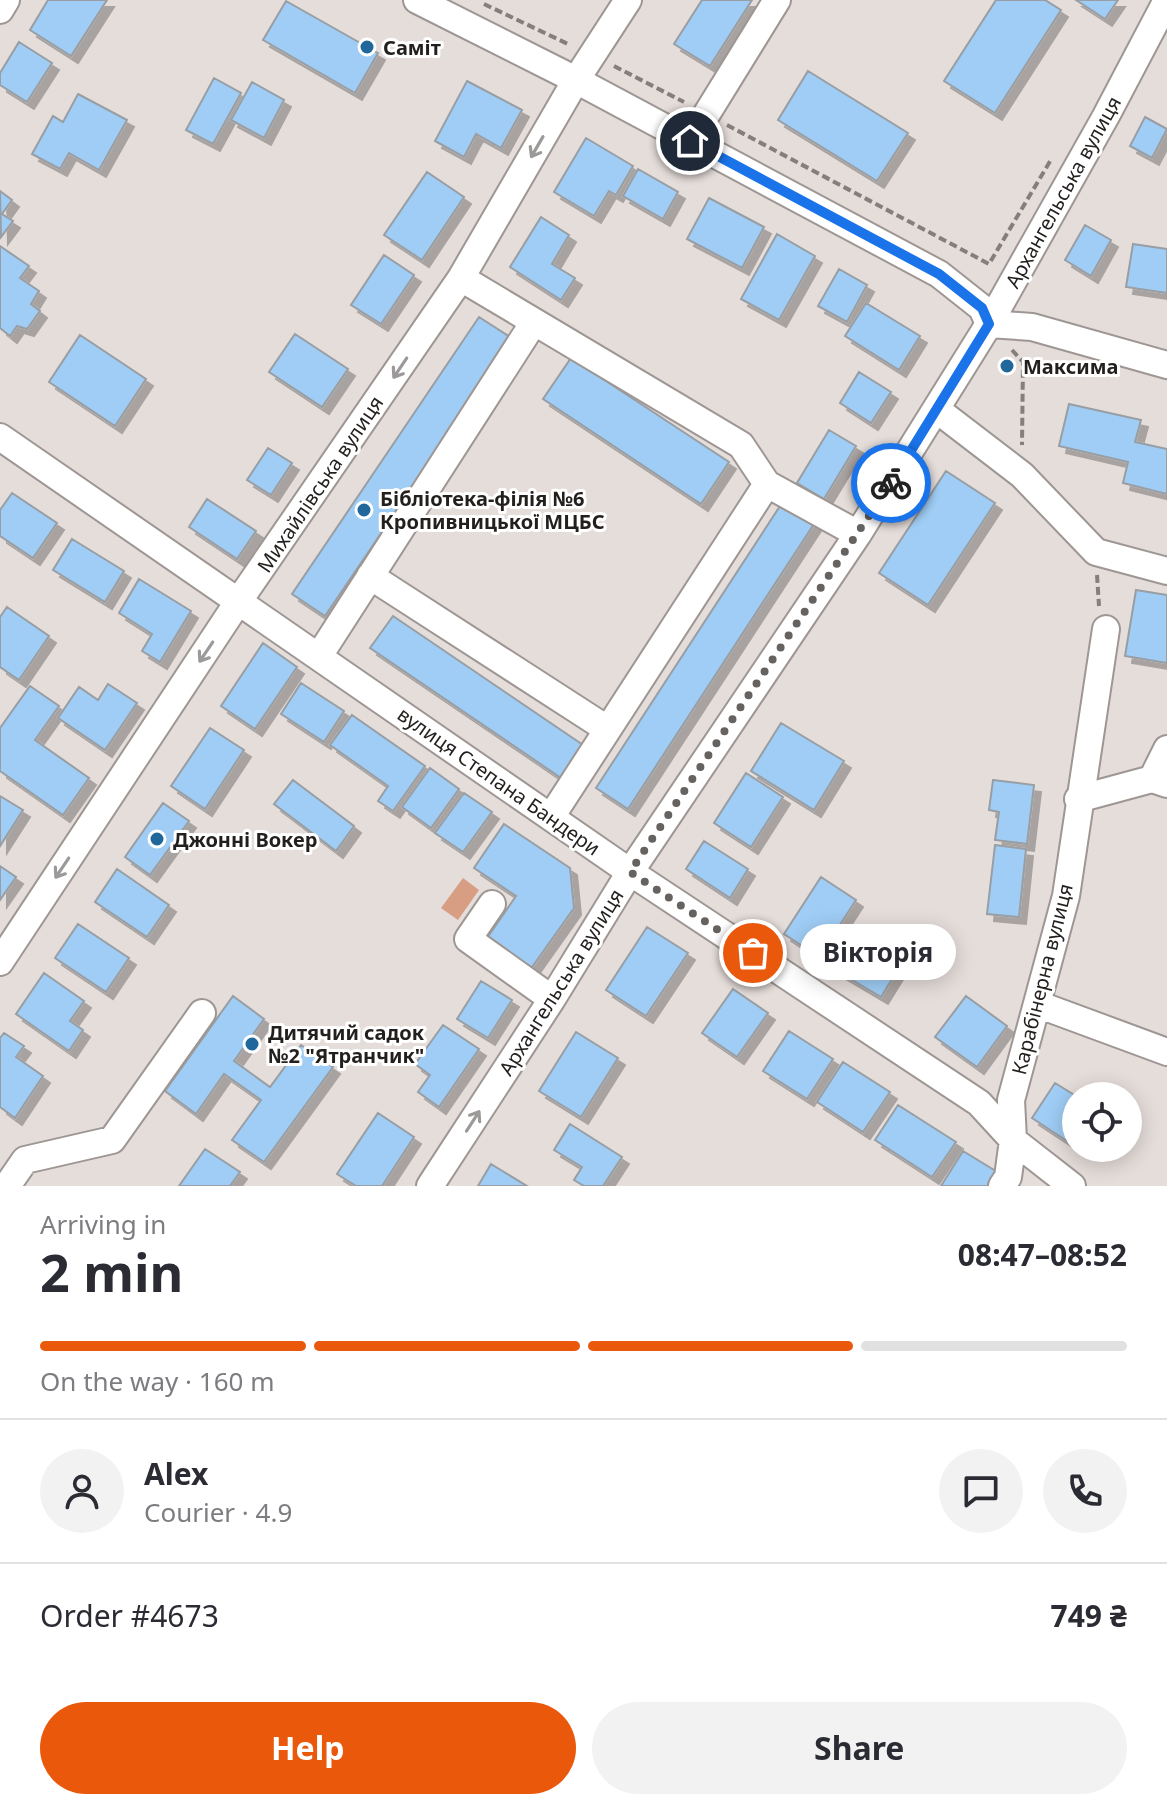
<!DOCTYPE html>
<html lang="en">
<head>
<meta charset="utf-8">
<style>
	:root { --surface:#fff; --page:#f2f2f3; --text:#2b2b33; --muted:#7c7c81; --line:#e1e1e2; --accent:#ea580c }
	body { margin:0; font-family:"Noto Sans",sans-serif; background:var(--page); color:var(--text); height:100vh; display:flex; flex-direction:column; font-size:30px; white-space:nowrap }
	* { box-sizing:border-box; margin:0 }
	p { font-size:26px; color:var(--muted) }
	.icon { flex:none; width:44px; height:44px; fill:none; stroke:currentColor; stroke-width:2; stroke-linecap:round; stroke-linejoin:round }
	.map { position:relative; height:1186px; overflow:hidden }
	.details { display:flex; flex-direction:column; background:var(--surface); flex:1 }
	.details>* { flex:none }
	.controls { position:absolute; left:1062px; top:1082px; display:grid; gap:16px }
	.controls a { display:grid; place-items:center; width:80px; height:80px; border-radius:50%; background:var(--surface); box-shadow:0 4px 20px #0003; font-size:40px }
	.pin { position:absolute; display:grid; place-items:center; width:68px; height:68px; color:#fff; margin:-34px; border:4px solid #fff; border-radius:50%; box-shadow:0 2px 8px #0007 }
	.courier { position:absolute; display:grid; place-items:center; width:80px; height:80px; margin:-40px; border:6px solid #1a73e8; border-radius:50%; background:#fff; color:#222; box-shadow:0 2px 10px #0007 }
	.bubble { position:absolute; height:56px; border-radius:28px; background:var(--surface); box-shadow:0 4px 20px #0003; font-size:26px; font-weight:700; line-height:56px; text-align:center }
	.overview em { font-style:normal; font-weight:700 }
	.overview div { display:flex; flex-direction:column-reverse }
	.overview { display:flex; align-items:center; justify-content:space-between; height:136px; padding:0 40px }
	h1 { font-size:52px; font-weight:700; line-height:60px }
	.bar { display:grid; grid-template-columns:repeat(4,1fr); gap:12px 8px; align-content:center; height:96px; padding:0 40px }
	.bar i { height:10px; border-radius:6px; background:var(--line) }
	.bar .current { background:var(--accent) }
	.bar p { grid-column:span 4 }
	.line { display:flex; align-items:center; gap:20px; padding:0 40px; border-top:2px solid var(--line) }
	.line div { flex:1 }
	.round { display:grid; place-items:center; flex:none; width:84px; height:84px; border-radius:42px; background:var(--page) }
	.button { display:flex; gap:16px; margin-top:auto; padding:16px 40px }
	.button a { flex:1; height:92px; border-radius:48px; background:var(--accent); color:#fff; font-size:32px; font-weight:700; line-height:92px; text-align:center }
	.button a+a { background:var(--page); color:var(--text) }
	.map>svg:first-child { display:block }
</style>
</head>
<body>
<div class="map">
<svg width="1167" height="1186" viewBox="0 0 1167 1186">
	<defs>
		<filter id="shadow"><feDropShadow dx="7" dy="7" stdDeviation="0" flood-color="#0004"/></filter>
	</defs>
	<rect width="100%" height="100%" fill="#e5ddda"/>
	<path fill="#d89e83" d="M463,878L479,890L458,920L441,908Z"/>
	<path fill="#9fcdf5" stroke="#989ea3" stroke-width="2" filter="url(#shadow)" d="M48,0H107L71,56L30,30Z
		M702,0H752L710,66L674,44Z
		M996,0H1045L1061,10L995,113L944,81Z
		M1076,0H1118L1105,19Z
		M286,1L378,53L355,93L263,40Z
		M19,42L52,63L27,102L0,85V73Z
		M808,71L908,133L877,181L778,120Z
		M214,78L241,93L213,144L186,130Z
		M467,81L522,110L501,148L476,134L464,157L435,141Z
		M252,82L284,100L264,138L231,120Z
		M78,94L127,120L99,170L69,153L60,169L32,154L53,116L63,122Z
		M1145,117L1167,129L1152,158L1130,146Z
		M586,138L633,166L616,195L609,191L594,216L554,192Z
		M638,169L678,192L663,219L623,196Z
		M427,172L464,197L422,260L384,235Z
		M0,191L12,200L2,214L13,221L1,237Z
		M709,198L764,227L742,268L687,239Z
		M541,217L569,235L552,264L575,278L561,300L510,267Z
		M1085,225L1111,240L1091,276L1065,260Z
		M777,234L815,256L779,320L741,299Z
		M1133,244L1167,249V293L1126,287Z
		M0,246L29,266L20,278L39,291L31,304L40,311L27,329L17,326L10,336L0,328Z
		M384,255L414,275L381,324L351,305Z
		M839,269L867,285L847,322L818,306Z
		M866,303L920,336L899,370L845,336Z
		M479,317L513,339L325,616L292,594Z
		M295,334L348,369L322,407L269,372Z
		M80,335L146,379L115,426L49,382Z
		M571,358L729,462L701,504L543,399Z
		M859,372L891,392L871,423L840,403Z
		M1069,404L1141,420L1135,442L1167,449V494L1123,483L1128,462L1059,446Z
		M829,430L856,446L824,499L797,483Z
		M268,448L292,463L271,495L247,480Z
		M946,471L995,503L928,605L879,573Z
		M12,493L57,523L33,558L0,536V510Z
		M207,499L256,531L237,559L189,527Z
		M782,503L814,524L628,809L596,788Z
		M72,539L124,571L105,602L53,570Z
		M139,579L191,611L160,662L142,651L152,634L119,613Z
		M1136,590L1167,595V663L1125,656Z
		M7,607L49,636L19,680L0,667V617Z
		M393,616L586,747L564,780L370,648Z
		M263,643L297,667L255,729L221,706Z
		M301,683L344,711L324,742L281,714Z
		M108,684L137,703L105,750L58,718L79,687L98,700Z
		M30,686L59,706L35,740L89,778L63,815L0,771V728Z
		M352,715L425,766L393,811L378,801L388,786L330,745Z
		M781,723L844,761L814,810L751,771Z
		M210,728L244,750L205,809L171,786Z
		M430,768L459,789L431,828L402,807Z
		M746,773L783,797L751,847L714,823Z
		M293,780L354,826L336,851L274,804Z
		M993,780L1034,785L1027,844L995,840L999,812L989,810Z
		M464,793L492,812L463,852L435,833Z
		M0,796L23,810L0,846Z
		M163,803L189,821L150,875L125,857Z
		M504,824L570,868L574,908L530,970L487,938L516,896L474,868Z
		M704,841L748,869L730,898L686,869Z
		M995,845L1026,849L1019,917L987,914Z
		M0,866L16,877L0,900Z
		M117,869L169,905L147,937L95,902Z
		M821,877L856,900L819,957L784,934Z
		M78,924L129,958L106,992L55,958Z
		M647,927L688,953L646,1016L606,990Z
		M863,927L908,953L881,997L837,971Z
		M44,973L84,1001L70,1021L83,1030L69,1051L16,1014Z
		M481,981L512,1000L488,1038L457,1019Z
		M733,989L768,1013L737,1057L702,1033Z
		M233,996L264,1019L234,1061L270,1087L301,1045L333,1067L264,1162L232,1140L261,1100L224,1074L196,1114L165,1091Z
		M966,996L1007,1026L977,1067L935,1037Z
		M443,1025L479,1049L439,1107L418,1092L430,1075L415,1064Z
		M789,1031L833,1059L807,1099L763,1071Z
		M576,1032L618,1058L581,1117L539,1091Z
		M4,1033L24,1046L16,1057L43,1076L15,1118L0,1107V1038Z
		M843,1062L890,1092L863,1132L817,1102Z
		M1055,1083L1076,1096V1147L1032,1118Z
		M898,1105L956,1142L932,1177L875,1140Z
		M378,1113L414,1137L382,1186H356L337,1174Z
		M570,1124L622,1157L603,1186H584L574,1180L582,1167L554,1150Z
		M205,1149L240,1172L230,1186H179Z
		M963,1151L999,1173L991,1186H941Z
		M491,1164L527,1186H478Z"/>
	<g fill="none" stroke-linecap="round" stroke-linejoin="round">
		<defs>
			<path id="minor" d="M417,0L576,80L939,274L982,308L989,324
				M0,10L6,0
				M690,141L777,0
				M461,278L741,445L767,484L858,534
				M989,324L1032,327L1167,365
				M936,409L1022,475L1096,552L1167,571
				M0,437L630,872L979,1103L1013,1140L1072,1186
				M370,576L607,729
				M319,656L534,322
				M1167,749L1152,779L1167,784
				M1078,799L1152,779
				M551,817L767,484
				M492,904L468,939L552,999
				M0,962L238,602L461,278L576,80L628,0
				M1037,1004L1167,1052
				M7,1186L25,1160L112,1140L202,1013
				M430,1186L552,999L630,872L858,534L989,324L1106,116L1167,0
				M1002,1186L1008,1177L1013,1140L1011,1100L1066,896L1106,629"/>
		</defs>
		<use href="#minor" stroke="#9e9693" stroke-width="30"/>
		<path stroke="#847f7c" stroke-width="4" stroke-dasharray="8 4" stroke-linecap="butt" d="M484,4L570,45
			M614,66L684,102
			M727,125L989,264L1052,158
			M1012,350L1023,362L1022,445
			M1097,575L1099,606"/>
		<use href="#minor" stroke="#fff" stroke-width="26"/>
	</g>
	<defs><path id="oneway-shaft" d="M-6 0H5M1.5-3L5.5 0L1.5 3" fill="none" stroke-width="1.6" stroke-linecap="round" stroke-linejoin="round" transform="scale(2)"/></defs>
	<g stroke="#9c9a99">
		<use href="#oneway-shaft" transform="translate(537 147) rotate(120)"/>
		<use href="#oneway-shaft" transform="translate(400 368) rotate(124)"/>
		<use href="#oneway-shaft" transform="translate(206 652) rotate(124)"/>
		<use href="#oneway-shaft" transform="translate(62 868) rotate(124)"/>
		<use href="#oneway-shaft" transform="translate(473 1121) rotate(-57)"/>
	</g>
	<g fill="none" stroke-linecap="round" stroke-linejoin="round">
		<path stroke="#66625f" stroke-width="8" stroke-dasharray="0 14.4" d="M753,953L630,872L891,483"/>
		<path stroke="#1a73e8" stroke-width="10" d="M690,141L939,274L982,308L989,324L891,483"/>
	</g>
	<g fill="#20689c" stroke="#fff" stroke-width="3">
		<circle cx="367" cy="47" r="8"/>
		<circle cx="1007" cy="366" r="8"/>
		<circle cx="364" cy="510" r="8"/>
		<circle cx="157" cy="839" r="8"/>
		<circle cx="252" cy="1044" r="8"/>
	</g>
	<g text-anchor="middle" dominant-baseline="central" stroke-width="6" stroke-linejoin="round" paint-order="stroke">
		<g font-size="20" font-weight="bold" fill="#221f1d" stroke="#fff" text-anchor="start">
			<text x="383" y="47">Саміт</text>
			<text x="1023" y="366">Максима</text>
			<text x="380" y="498">Бібліотека-філія №6<tspan x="380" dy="23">Кропивницької МЦБС</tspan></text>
			<text x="173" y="839">Джонні Вокер</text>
			<text x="268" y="1032">Дитячий садок<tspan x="268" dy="23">№2 "Ятранчик"</tspan></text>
		</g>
		<g font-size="20" fill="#221f1d" stroke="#fff">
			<text transform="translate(1063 192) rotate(-61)">Архангельська вулиця</text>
			<text transform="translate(320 484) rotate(-56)">Михайлівська вулиця</text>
			<text transform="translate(499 781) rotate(35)">вулиця Степана Бандери</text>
			<text transform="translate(1042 979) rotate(-76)">Карабінерна вулиця</text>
			<text transform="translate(561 982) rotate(-58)">Архангельська вулиця</text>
		</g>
	</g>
</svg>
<div class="controls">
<a><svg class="icon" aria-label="locate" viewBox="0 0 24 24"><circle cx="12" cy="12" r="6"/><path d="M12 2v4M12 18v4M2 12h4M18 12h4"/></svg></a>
</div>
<div class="pin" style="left:753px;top:953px;background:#ea580c"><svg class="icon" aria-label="bag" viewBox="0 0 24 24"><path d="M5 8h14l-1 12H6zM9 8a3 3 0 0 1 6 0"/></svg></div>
<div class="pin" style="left:690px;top:141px;background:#1f2937"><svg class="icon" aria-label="home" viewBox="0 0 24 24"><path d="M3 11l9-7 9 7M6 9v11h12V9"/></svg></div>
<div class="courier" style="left:891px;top:483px"><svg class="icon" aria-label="bike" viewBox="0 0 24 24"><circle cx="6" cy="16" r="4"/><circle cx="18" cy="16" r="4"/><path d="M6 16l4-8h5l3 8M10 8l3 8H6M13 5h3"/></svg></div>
<div class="bubble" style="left:800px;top:924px;width:156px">Вікторія</div>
</div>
<section class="details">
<div class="overview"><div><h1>2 min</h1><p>Arriving in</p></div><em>08:47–08:52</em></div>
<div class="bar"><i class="current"></i><i class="current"></i><i class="current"></i><i></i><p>On the way · 160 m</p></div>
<div class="line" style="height:144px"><a class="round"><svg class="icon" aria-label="person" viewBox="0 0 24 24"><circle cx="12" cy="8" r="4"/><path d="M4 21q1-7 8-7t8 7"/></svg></a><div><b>Alex</b><p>Courier · 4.9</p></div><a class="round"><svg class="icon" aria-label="chat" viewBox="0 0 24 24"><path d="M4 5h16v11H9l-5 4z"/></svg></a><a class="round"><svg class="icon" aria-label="phone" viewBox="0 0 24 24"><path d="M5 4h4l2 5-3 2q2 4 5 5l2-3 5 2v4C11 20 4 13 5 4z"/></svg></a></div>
<div class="line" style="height:104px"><div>Order #4673</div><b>749 ₴</b></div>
<div class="button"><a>Help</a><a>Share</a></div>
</section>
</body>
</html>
